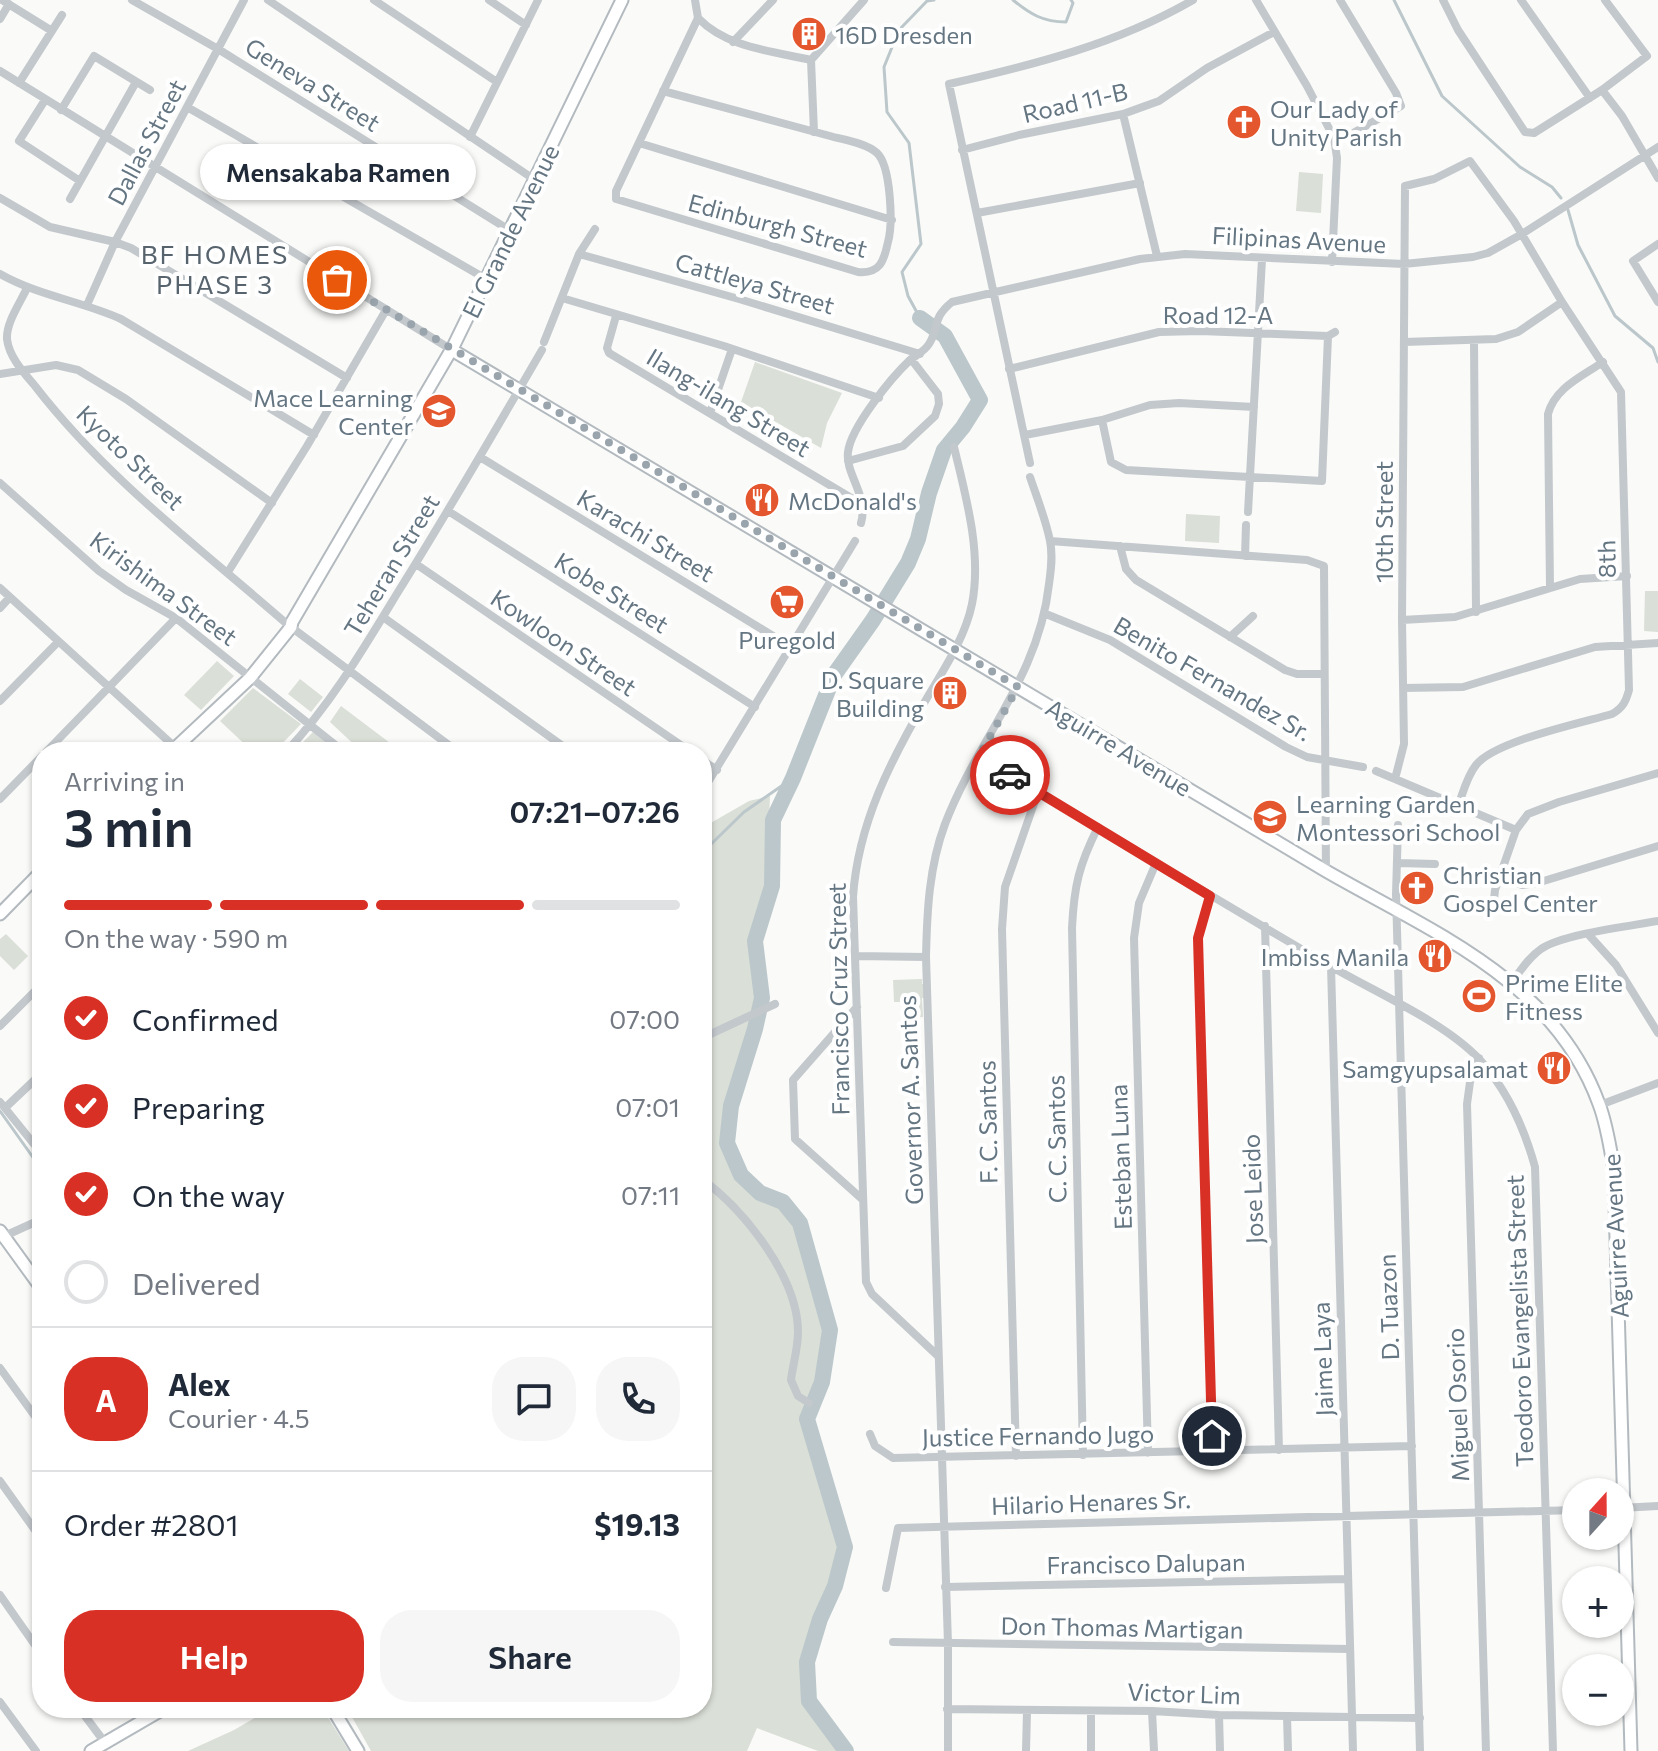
<!DOCTYPE html>
<html lang="en">
<head>
<meta charset="utf-8">
<style>
	:root { --surface:#fff; --page:#f6f6f7; --text:#1f2937; --muted:#747a83; --line:#e0e1e3; --accent:#d93025 }
	body { margin:0; font-family:Commissioner,sans-serif; background:var(--page); color:var(--text); height:100vh; display:flex; flex-direction:column; font-size:30px; white-space:nowrap }
	* { box-sizing:border-box; margin:0 }
	p { font-size:26px; color:var(--muted) }
	.icon { flex:none; width:44px; height:44px; fill:none; stroke:currentColor; stroke-width:2; stroke-linecap:round; stroke-linejoin:round }
	.map { position:relative; flex:1; overflow:hidden }
	.side { position:absolute; left:32px; top:742px; width:680px; height:976px; display:flex; flex-direction:column; background:var(--surface); border-radius:32px; box-shadow:0 2px 6px #0004 }
	.side>* { flex:none }
	.needle { width:52px; rotate:21deg }
	.buttons { position:absolute; left:1562px; top:1478px; display:grid; gap:16px }
	.buttons a { display:grid; place-items:center; width:72px; height:72px; border-radius:50%; background:var(--surface); box-shadow:0 2px 6px #0004; font-size:40px }
	.pin { position:absolute; display:grid; place-items:center; width:68px; height:68px; color:#fff; margin:-34px; border:4px solid #fff; border-radius:50%; box-shadow:0 2px 8px #0007 }
	.courier { position:absolute; display:grid; place-items:center; width:80px; height:80px; margin:-40px; border:6px solid #d93025; border-radius:50%; background:#fff; color:#222; box-shadow:0 2px 10px #0007 }
	.bubble { position:absolute; height:56px; border-radius:28px; background:var(--surface); box-shadow:0 2px 6px #0004; font-size:26px; font-weight:600; line-height:56px; text-align:center }
	.head em { font-style:normal; font-weight:600 }
	.head div { display:flex; flex-direction:column-reverse }
	.head { display:flex; align-items:center; justify-content:space-between; height:136px; padding:0 32px }
	h1 { font-size:52px; font-weight:600; line-height:60px }
	.bar { display:grid; grid-template-columns:repeat(4,1fr); gap:12px 8px; align-content:center; height:96px; padding:0 32px }
	.bar i { height:10px; border-radius:6px; background:var(--line) }
	.bar .active { background:var(--accent) }
	.bar p { grid-column:span 4 }
	.line { display:flex; align-items:center; gap:20px; padding:0 32px; border-top:2px solid var(--line) }
	.line div { flex:1 }
	.round { display:grid; place-items:center; flex:none; width:84px; height:84px; border-radius:32px; background:var(--page) }
	ol { padding:0 32px; list-style:none }
	li { display:flex; align-items:center; gap:24px; height:88px }
	li p { margin-inline-start:auto }
	li .icon { padding:8px; border-radius:50%; background:var(--accent); color:#fff; stroke-width:4 }
	li:last-child { color:var(--muted) }
	li i { width:44px; height:44px; border:4px solid var(--line); border-radius:50% }
	.cta { display:flex; gap:16px; margin-top:auto; padding:16px 32px }
	.cta a { flex:1; height:92px; border-radius:32px; background:var(--accent); color:#fff; font-size:32px; font-weight:600; line-height:92px; text-align:center }
	.cta a+a { background:var(--page); color:var(--text) }
	.map>svg:first-child { display:block }
</style>
</head>
<body>
<div class="map">
<svg width="1658" height="1751" viewBox="0 0 1658 1751">
	<rect width="100%" height="100%" fill="#fafaf8"/>
	<path fill="#dadfd7" d="M1299,172L1323,174L1321,213L1296,211Z
		M755,362L842,393L827,423L821,448L741,402Z
		M1186,514L1220,516L1219,543L1185,541Z
		M1645,591H1658V632L1644,631Z
		M217,661L234,676L201,710L184,695Z
		M300,679L323,697L311,712L288,694Z
		M253,688L301,724L274,752H253L220,721Z
		M341,706L402,752H362L330,722Z
		M313,732L337,752H293Z
		M770,796L766,886L749,940L762,998L755,1029L731,1106L727,1142L741,1175L760,1193L783,1202L800,1223L830,1330L822,1382L807,1419L845,1547L835,1586L820,1619L807,1662L809,1701L846,1751H818L757,1728L747,1751H371L347,1708H702V828L749,801Z
		M6,934L28,956L14,970L0,956V939Z
		M922,979V984H925L926,998H922L923,1017L904,1018L903,1002H894L893,980Z
		M272,1708H322L349,1751H188L234,1730Z"/>
	<g fill="none" stroke-linecap="round" stroke-linejoin="round">
		<path stroke="#bbc7cb" stroke-width="3" d="M1013,0C1030,14 1043,22 1066,22L1073,3L1071,0
			M1394,0L1442,96L1520,167L1552,187L1561,198
			M1568,210L1578,245L1615,316L1653,348L1658,362
			M920,318L908,296L902,272L921,244L909,143L887,112L884,67L899,30L927,1L934,0
			M702,853L744,812L793,778
			M0,1111L42,1170"/>
		<path stroke="#bbc7cb" stroke-width="16" d="M846,1751L809,1701L807,1662L820,1619L835,1586L845,1547L807,1419L822,1382L830,1330L800,1223L783,1202L760,1193L741,1175L727,1143L731,1106L755,1029L762,998L755,941L772,886L773,820L793,778L834,675L873,620L908,563L918,539L929,493L944,450L963,427L980,400L945,336L920,318"/>
		<defs>
			<path id="secondary" d="M452,350L1326,871C1432,932 1554,980 1599,1104C1607,1125 1610,1147 1614,1170L1631,1751
				M171,752L250,678L291,627L292,622L453,347L622,0
				M0,914L42,871
				M0,1231L42,1289
				M332,1708L358,1751
				M91,1751L165,1708"/>
		</defs>
		<use href="#secondary" stroke="#b3babf" stroke-width="15"/>
		<path stroke="#c3c8cc" stroke-width="8" d="M2,0L52,31
			M132,0L218,49L511,231
			M268,0L535,180
			M374,0L497,82
			M489,0L526,25
			M1256,0L1307,86L1334,138L1337,158L1332,262
			M1443,0L1458,30L1525,132L1534,133L1602,90L1647,56L1605,0
			M1521,0L1590,98
			M698,18C727,48 772,51 811,60
			M0,19L9,4
			M733,42L773,0
			M0,71L452,350
			M19,83L62,15
			M1602,90L1622,116L1658,178
			M663,91C719,106 775,121 830,136C844,140 866,143 877,153C891,166 893,224 888,242C884,261 880,274 858,272L616,199V191L698,18L695,0
			M45,100L19,141L80,181
			M187,107L488,280
			M61,110L94,56L150,90
			M1123,114L1157,256
			M814,132L811,60L864,0
			M470,137L538,0
			M1334,138L1348,136L1401,106L1396,93L1340,0
			M639,143L892,220
			M962,150L1019,135L1123,114L1159,101L1207,68L1274,32
			M0,198L50,227L115,242L131,248L347,378
			M70,199L136,82
			M977,213L1140,183
			M1658,244L1633,261L1658,302
			M579,254L739,299L920,354
			M0,274C39,296 81,301 121,319L314,435
			M27,288C20,303 6,323 7,339C9,357 24,373 35,386C106,478 200,548 287,624
			M562,298L724,346L879,398
			M87,305L115,242L244,0
			M616,316L607,348L609,353L863,505
			M1474,341L1476,612
			M544,342L579,254L595,229
			M1404,342L1496,339L1518,332L1562,302
			M1009,369L1159,332L1200,331L1328,336L1335,332
			M0,374L56,365L78,370L126,399L272,503
			M710,413L732,349
			M1102,420L1111,462L1126,470L1322,481L1328,336
			M1025,435L1102,420L1150,405L1179,403L1254,407
			M480,457L791,647
			M848,461L903,446L935,416L939,404L938,394L911,359
			M1030,463L949,84C1033,65 1117,44 1193,0
			M0,483L99,571L126,590L176,618L344,752
			M448,511L755,707
			M1248,512L1262,259
			M861,523C869,496 845,474 848,452C851,427 891,378 910,360C916,355 924,352 929,344C940,327 931,319 952,302L1140,259L1185,254L1404,264L1473,257L1488,253L1522,234L1658,147
			M1050,541L1307,560L1324,566L1326,871
			M1120,546L1126,569L1136,580L1285,670L1297,674H1324
			M1245,556L1246,525
			M416,564L691,752
			M228,572L307,446L386,310
			M0,588L176,748
			M1550,588L1548,414C1555,388 1581,377 1603,362
			M0,608L10,597
			M1046,614L1110,640L1286,747L1307,757L1363,767
			M383,617L571,752
			M1402,620L1455,617L1580,579L1627,576
			M291,627L458,752
			M1230,637L1253,616
			M1403,688L1463,687L1595,647L1658,643
			M0,701L58,642
			M46,752L176,618
			M286,752C331,704 364,648 398,592C448,512 495,431 542,350
			M979,756C1096,827 1214,898 1332,967C1377,993 1446,1023 1480,1060C1508,1091 1524,1127 1535,1167L1553,1751
			M702,760L717,770
			M1376,771L1516,830
			M1395,779L1404,744L1402,620L1405,186L1434,179L1470,161L1514,221L1562,302L1621,392L1629,690C1626,701 1623,708 1612,714C1581,723 1495,741 1476,765C1467,776 1463,793 1458,806
			M702,792L855,541
			M0,799L42,756
			M1398,825L1396,894L1420,1751
			M1398,863L1435,864
			M1499,876L1522,885L1537,883L1658,846
			M1210,896L1198,938L1212,1451
			M1493,910L1495,890L1516,830L1528,814L1559,802L1658,773
			M1265,926L1279,1450
			M1588,934L1616,965L1658,1033
			M856,956L926,957
			M1331,966L1353,1751
			M1512,982C1521,970 1529,957 1541,949C1562,934 1631,926 1658,921
			M857,1007L793,1080L795,1139L862,1199
			M0,1026L42,984
			M702,1038L775,1004
			M702,1045L706,1063L702,1085
			M1479,1058L1470,1082L1467,1104L1486,1751
			M0,1102L42,1154
			M1600,1105L1658,1083
			M6,1107L42,1073
			M702,1179C744,1210 798,1277 798,1332C798,1348 793,1364 791,1380L798,1396L809,1403
			M0,1238L42,1219
			M938,1356L872,1294L866,1282L853,897C858,823 891,760 927,698C944,669 965,638 972,604C982,553 966,497 954,447
			M0,1368L42,1426
			M870,1434L875,1446L893,1458L1412,1446
			M1148,1453L1134,938L1139,903L1156,863
			M1083,1455L1072,928C1074,886 1079,865 1098,827
			M1016,1456L1002,929L1005,887L1038,792
			M0,1481L42,1540
			M1620,1508L1658,1506
			M945,1587L1348,1579
			M886,1588L898,1528L1576,1510
			M0,1595L42,1655
			M893,1642L1350,1649
			M0,1702L36,1751
			M79,1708L106,1744
			M947,1709L1152,1711L1219,1715L1420,1718
			M1152,1711L1154,1751
			M1091,1712V1751
			M1219,1715L1220,1751
			M1287,1716L1288,1751
			M948,1751V1644L926,957C927,911 929,867 945,824C977,740 1039,677 1049,584C1051,570 1053,555 1050,541C1046,520 1037,498 1030,477
			M1026,1751L1027,1711"/>
		<use href="#secondary" stroke="#fff" stroke-width="11"/>
	</g>
	<g fill="none" stroke-linecap="round" stroke-linejoin="round">
		<path stroke="#99a4ac" stroke-width="8" stroke-dasharray="0 14.4" d="M337,280L1018,687L979,756L1010,775"/>
		<path stroke="#d93025" stroke-width="10" d="M1010,775L1210,896L1198,938L1212,1436"/>
	</g>
	<defs>
		<symbol id="building-disc" viewBox="-11 -11 22 22"><circle r="9.5" fill="#e4572e" stroke="#fff"/><path d="M-4-6H4V6H1V3H-1V6H-4ZM-2.5-4.3h1.7v1.8h-1.7ZM.8-4.3h1.7v1.8H.8ZM-2.5-1h1.7V.8h-1.7ZM.8-1h1.7V.8H.8Z" fill="#fff"/></symbol>
		<symbol id="church-disc" viewBox="-11 -11 22 22"><circle r="9.5" fill="#e4572e" stroke="#fff"/><path d="M-1.2-6h2.4v3.5h3.3v2.4h-3.3V6h-2.4V-.1h-3.3v-2.4h3.3Z" fill="#fff"/></symbol>
		<symbol id="school-disc" viewBox="-11 -11 22 22"><circle r="9.5" fill="#e4572e" stroke="#fff"/><path d="M0-5L7-2L0 1L-7-2ZM-4 1L0 2.5L4 1V4Q0 6-4 4Z" fill="#fff"/></symbol>
		<symbol id="restaurant-disc" viewBox="-11 -11 22 22"><circle r="9.5" fill="#e4572e" stroke="#fff"/><path d="M-5-6h1v4h1v-4h1v4h1v-4h1v5L-1.5 .5V6h-2V.5L-5-1ZM5-6V6H3V1.5H1.5Q1.5-4 5-6Z" fill="#fff"/></symbol>
		<symbol id="supermarket-disc" viewBox="-11 -11 22 22"><circle r="9.5" fill="#e4572e" stroke="#fff"/><path d="M-6-5.5h2.5l.6 2H6L4.5 2H-2.5L-4.4-4H-6ZM-1.5 3.2a1.3 1.3 0 1 0 .1 0ZM3 3.2a1.3 1.3 0 1 0 .1 0Z" fill="#fff"/></symbol>
		<symbol id="stadium-disc" viewBox="-11 -11 22 22"><circle r="9.5" fill="#e4572e" stroke="#fff"/><path d="M0-5a6.5 5 0 1 0 0 10a6.5 5 0 1 0 0-10ZM-3.5-1.8h7v3.6h-7Z" fill="#fff"/></symbol>
	</defs>
	<g fill-rule="evenodd">
		<use href="#building-disc" x="789" y="14" width="40" height="40"/>
		<use href="#church-disc" x="1224" y="102" width="40" height="40"/>
		<use href="#school-disc" x="419" y="391" width="40" height="40"/>
		<use href="#restaurant-disc" x="742" y="480" width="40" height="40"/>
		<use href="#supermarket-disc" x="767" y="582" width="40" height="40"/>
		<use href="#building-disc" x="930" y="673" width="40" height="40"/>
		<use href="#school-disc" x="1250" y="797" width="40" height="40"/>
		<use href="#church-disc" x="1397" y="868" width="40" height="40"/>
		<use href="#restaurant-disc" x="1415" y="936" width="40" height="40"/>
		<use href="#stadium-disc" x="1459" y="976" width="40" height="40"/>
		<use href="#restaurant-disc" x="1534" y="1048" width="40" height="40"/>
	</g>
	<g text-anchor="middle" dominant-baseline="central" stroke-width="8" stroke-linejoin="round" paint-order="stroke">
		<g font-size="24" fill="#657683" stroke="#fff" text-anchor="start">
			<text x="835" y="34">16D Dresden</text>
			<text x="1270" y="108">Our Lady of<tspan x="1270" dy="28">Unity Parish</tspan></text>
			<text x="413" y="397" text-anchor="end">Mace Learning<tspan x="413" dy="28">Center</tspan></text>
			<text x="788" y="500">McDonald's</text>
			<text x="787" y="639" text-anchor="middle">Puregold</text>
			<text x="924" y="679" text-anchor="end">D. Square<tspan x="924" dy="28">Building</tspan></text>
			<text x="1296" y="803">Learning Garden<tspan x="1296" dy="28">Montessori School</tspan></text>
			<text x="1443" y="874">Christian<tspan x="1443" dy="28">Gospel Center</tspan></text>
			<text x="1409" y="956" text-anchor="end">Imbiss Manila</text>
			<text x="1505" y="982">Prime Elite<tspan x="1505" dy="28">Fitness</tspan></text>
			<text x="1528" y="1068" text-anchor="end">Samgyupsalamat</text>
		</g>
		<g font-size="24" fill="#657683" stroke="#fff">
			<text transform="translate(313 84) rotate(32)">Geneva Street</text>
			<text transform="translate(1075 102) rotate(-13)">Road 11-B</text>
			<text transform="translate(146 142) rotate(-62)">Dallas Street</text>
			<text transform="translate(778 225) rotate(15)">Edinburgh Street</text>
			<text transform="translate(510 231) rotate(-64)">El Grande Avenue</text>
			<text transform="translate(1299 239) rotate(3)">Filipinas Avenue</text>
			<text transform="translate(755 283) rotate(16)">Cattleya Street</text>
			<text x="1218" y="314">Road 12-A</text>
			<text transform="translate(729 402) rotate(31)">Ilang-ilang Street</text>
			<text transform="translate(131 457) rotate(44)">Kyoto Street</text>
			<text transform="translate(1383 522) rotate(-90)">10th Street</text>
			<text transform="translate(646 535) rotate(31)">Karachi Street</text>
			<text transform="translate(1606 559) rotate(-91)">8th</text>
			<text transform="translate(391 565) rotate(-59)">Teheran Street</text>
			<text transform="translate(164 588) rotate(36)">Kirishima Street</text>
			<text transform="translate(612 592) rotate(32)">Kobe Street</text>
			<text transform="translate(564 642) rotate(34)">Kowloon Street</text>
			<text transform="translate(1213 678) rotate(30)">Benito Fernandez Sr.</text>
			<text transform="translate(1119 747) rotate(31)">Aguirre Avenue</text>
			<text transform="translate(838 999) rotate(-91)">Francisco Cruz Street</text>
			<text transform="translate(910 1100) rotate(-92)">Governor A. Santos</text>
			<text transform="translate(987 1122) rotate(-91)">F. C. Santos</text>
			<text transform="translate(1056 1139) rotate(-91)">C. C. Santos</text>
			<text transform="translate(1120 1157) rotate(-92)">Esteban Luna</text>
			<text transform="translate(1252 1189) rotate(-92)">Jose Leido</text>
			<text transform="translate(1615 1236) rotate(-93)">Aguirre Avenue</text>
			<text transform="translate(1388 1307) rotate(-92)">D. Tuazon</text>
			<text transform="translate(1519 1321) rotate(-92)">Teodoro Evangelista Street</text>
			<text transform="translate(1322 1359) rotate(-92)">Jaime Laya</text>
			<text transform="translate(1457 1405) rotate(-92)">Miguel Osorio</text>
			<text transform="translate(1038 1435) rotate(-1)">Justice Fernando Jugo</text>
			<text transform="translate(1091 1502) rotate(-2)">Hilario Henares Sr.</text>
			<text transform="translate(1146 1563) rotate(-1)">Francisco Dalupan</text>
			<text transform="translate(1122 1627) rotate(1)">Don Thomas Martigan</text>
			<text transform="translate(1184 1693) rotate(2)">Victor Lim</text>
		</g>
		<g font-size="26" letter-spacing="2" fill="#57646e" stroke="#fff">
			<text x="215" y="253">BF HOMES<tspan x="215" dy="30">PHASE 3</tspan></text>
		</g>
	</g>
</svg>
<div class="buttons">
<a><svg class="needle" viewBox="-14 -14 28 28"><path d="M0-13l5 13h-10z" fill="#e53935"/><path d="M0 13l5-13h-10z" fill="#747a83"/></svg></a>
<a>+</a>
<a>−</a>
</div>
<div class="pin" style="left:337px;top:280px;background:#ea580c"><svg class="icon" aria-label="bag" viewBox="0 0 24 24"><path d="M5 8h14l-1 12H6zM9 8a3 3 0 0 1 6 0"/></svg></div>
<div class="pin" style="left:1212px;top:1436px;background:#1f2937"><svg class="icon" aria-label="home" viewBox="0 0 24 24"><path d="M3 11l9-7 9 7M6 9v11h12V9"/></svg></div>
<div class="courier" style="left:1010px;top:775px"><svg class="icon" aria-label="car" viewBox="0 0 24 24"><path d="M5 17H2v-5l4-1 3-4h7l3 4 3 1v5h-3M9 17h6M6 11h13"/><circle cx="7" cy="17" r="2"/><circle cx="17" cy="17" r="2"/></svg></div>
<div class="bubble" style="left:200px;top:144px;width:276px">Mensakaba Ramen</div>
<section class="side">
<div class="head"><div><h1>3 min</h1><p>Arriving in</p></div><em>07:21–07:26</em></div>
<div class="bar"><i class="active"></i><i class="active"></i><i class="active"></i><i></i><p>On the way · 590 m</p></div>
<ol>
<li><svg class="icon" aria-label="check" viewBox="0 0 24 24"><path d="M5 12l5 5 9-10"/></svg>Confirmed<p>07:00</p></li>
<li><svg class="icon" aria-label="check" viewBox="0 0 24 24"><path d="M5 12l5 5 9-10"/></svg>Preparing<p>07:01</p></li>
<li><svg class="icon" aria-label="check" viewBox="0 0 24 24"><path d="M5 12l5 5 9-10"/></svg>On the way<p>07:11</p></li>
<li><i></i>Delivered</li>
</ol>
<div class="line" style="height:144px"><b class="round" style="background:var(--accent);color:#fff">A</b><div><b>Alex</b><p>Courier · 4.5</p></div><a class="round"><svg class="icon" aria-label="chat" viewBox="0 0 24 24"><path d="M4 5h16v11H9l-5 4z"/></svg></a><a class="round"><svg class="icon" aria-label="phone" viewBox="0 0 24 24"><path d="M5 4h4l2 5-3 2q2 4 5 5l2-3 5 2v4C11 20 4 13 5 4z"/></svg></a></div>
<div class="line" style="height:104px"><div>Order #2801</div><b>$19.13</b></div>
<div class="cta"><a>Help</a><a>Share</a></div>
</section>
</div>
</body>
</html>
